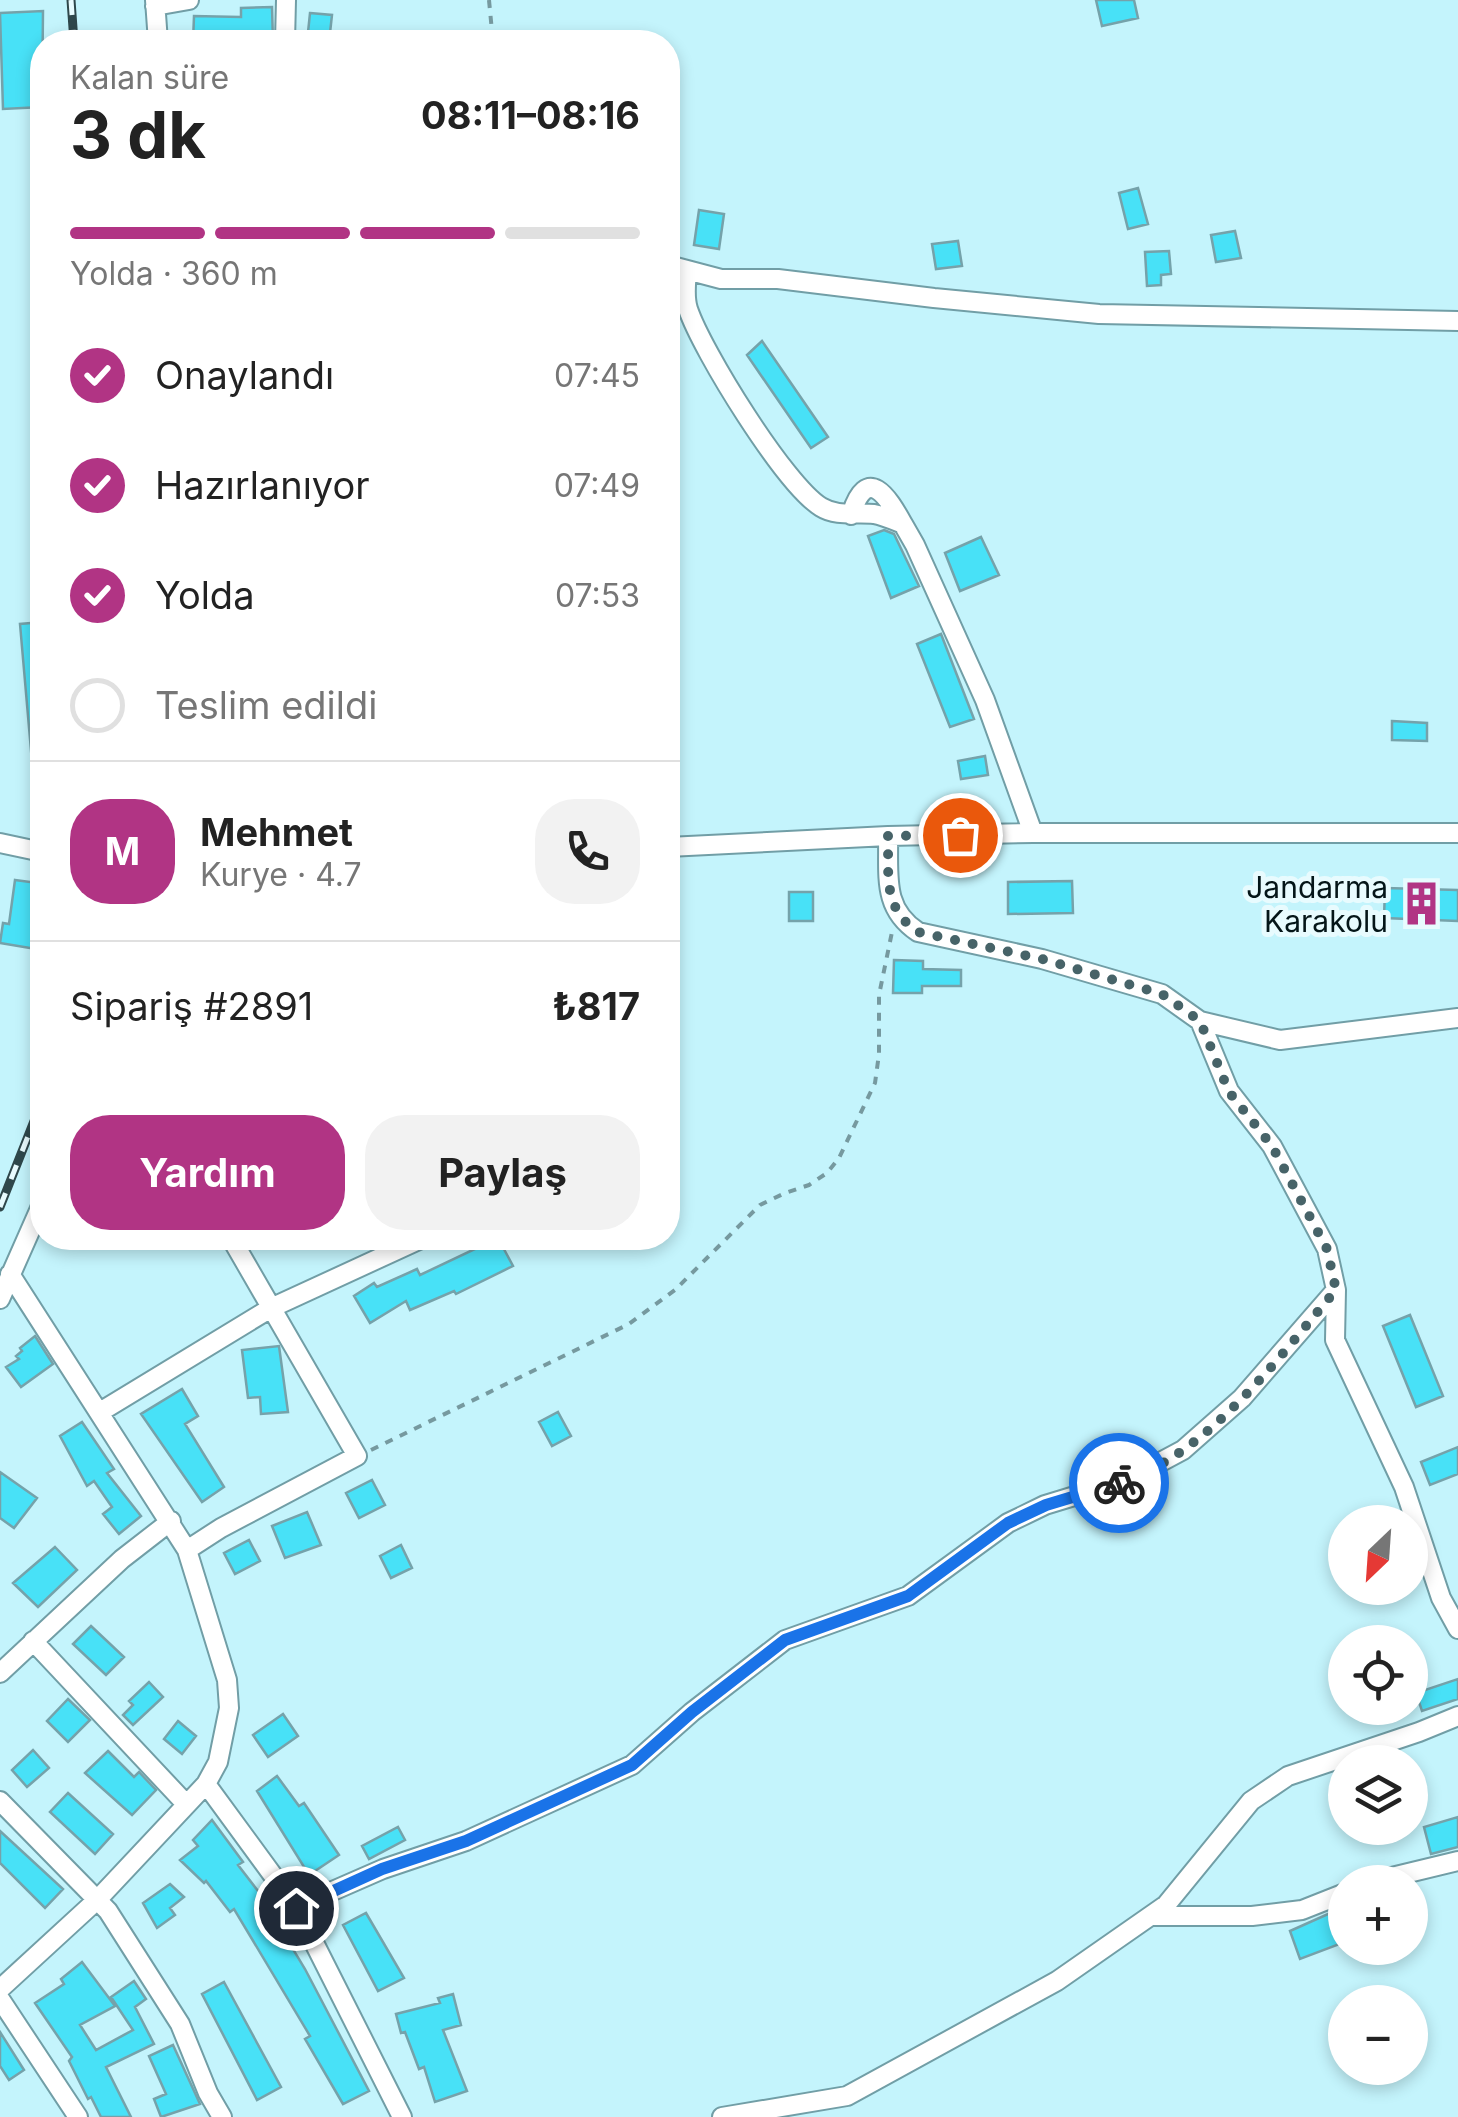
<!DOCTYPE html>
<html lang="tr">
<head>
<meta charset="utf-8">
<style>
	:root { --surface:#fff; --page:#f2f2f2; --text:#222; --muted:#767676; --line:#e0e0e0; --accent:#b13484 }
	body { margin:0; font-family:Inter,sans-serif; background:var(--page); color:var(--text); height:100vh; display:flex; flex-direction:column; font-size:38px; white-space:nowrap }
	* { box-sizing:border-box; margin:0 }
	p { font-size:32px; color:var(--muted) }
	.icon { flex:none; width:55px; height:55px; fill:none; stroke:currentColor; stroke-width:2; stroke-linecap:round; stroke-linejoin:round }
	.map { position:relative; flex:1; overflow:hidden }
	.details { position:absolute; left:30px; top:30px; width:650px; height:1220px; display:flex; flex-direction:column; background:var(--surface); border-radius:40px; box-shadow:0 5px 15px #0003 }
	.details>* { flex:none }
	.needle { width:65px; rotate:205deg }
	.buttons { position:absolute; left:1328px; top:1505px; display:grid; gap:20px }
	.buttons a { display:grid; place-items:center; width:100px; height:100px; border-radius:50%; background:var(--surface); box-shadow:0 5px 15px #0003; font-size:50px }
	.pin { position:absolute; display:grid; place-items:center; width:85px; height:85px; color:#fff; margin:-42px; border:5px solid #fff; border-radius:50%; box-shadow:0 2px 10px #0007 }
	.courier { position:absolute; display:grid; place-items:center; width:100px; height:100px; margin:-50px; border:8px solid #1a73e8; border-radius:50%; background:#fff; color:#222; box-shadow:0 2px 12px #0007 }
	.headline em { font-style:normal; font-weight:700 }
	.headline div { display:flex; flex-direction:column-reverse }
	.headline { display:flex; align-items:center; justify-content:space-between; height:170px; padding:0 40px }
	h1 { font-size:65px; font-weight:700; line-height:75px }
	.bar { display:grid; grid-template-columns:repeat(4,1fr); gap:15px 10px; align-content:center; height:120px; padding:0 40px }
	.bar i { height:12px; border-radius:8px; background:var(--line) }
	.bar .current { background:var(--accent) }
	.bar p { grid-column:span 4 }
	.line { display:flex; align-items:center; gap:25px; padding:0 40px; border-top:2px solid var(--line) }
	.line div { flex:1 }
	.round { display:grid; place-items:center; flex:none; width:105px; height:105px; border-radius:40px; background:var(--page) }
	ol { padding:0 40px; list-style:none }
	li { display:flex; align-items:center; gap:30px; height:110px }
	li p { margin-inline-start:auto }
	li .icon { padding:10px; border-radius:50%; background:var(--accent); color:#fff; stroke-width:4 }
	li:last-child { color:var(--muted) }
	li i { width:55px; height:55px; border:5px solid var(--line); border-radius:50% }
	.button { display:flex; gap:20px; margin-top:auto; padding:20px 40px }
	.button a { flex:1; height:115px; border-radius:40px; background:var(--accent); color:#fff; font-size:40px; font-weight:700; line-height:115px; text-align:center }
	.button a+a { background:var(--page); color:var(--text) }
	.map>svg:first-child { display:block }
</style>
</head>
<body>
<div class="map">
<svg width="1458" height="2117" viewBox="0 0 1458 2117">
	<rect width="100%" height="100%" fill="#c4f4fc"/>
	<path fill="#48e1f7" stroke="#75a2aa" stroke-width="2.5" d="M1096,0H1134L1138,18L1102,26Z
		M272,7L273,42H193L194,16L241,17V8Z
		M43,11L42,107L3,109L0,13Z
		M310,13L332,15L329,42H307Z
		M1138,188L1148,224L1128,229L1119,193Z
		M699,210L724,214L719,249L694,245Z
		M1235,231L1241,258L1216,262L1211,235Z
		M958,241L962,266L936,269L932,244Z
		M1169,251L1171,274L1161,275V285L1147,286L1145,252Z
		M762,341L828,437L811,448L747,355Z
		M884,530L894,534L919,586L891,598L868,536Z
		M981,537L999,575L960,591L945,553Z
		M42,622V761L32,762L20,624Z
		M941,634L974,719L950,727L917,644Z
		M1392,721L1427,723V741L1392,740Z
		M985,756L988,775L961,779L958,761Z
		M15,880L38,883L32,928L42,929V950L0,943L3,923L9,924Z
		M1072,881L1073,913L1008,914V882Z
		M1385,888L1458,890V921L1384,918Z
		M789,892H813V921H789Z
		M894,960L923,961V969L961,970V986H922V993H893Z
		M498,1238L513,1266L456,1294L454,1291L410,1310L406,1301L370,1323L354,1296L374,1283L377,1287L417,1269L420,1275Z
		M1410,1315L1443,1396L1416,1407L1383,1326Z
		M35,1336L53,1364L21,1387L6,1367L19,1359L16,1356L22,1351L20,1348Z
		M279,1346L288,1412L261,1414L260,1397L248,1398L242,1350Z
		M182,1389L198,1416L185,1424L224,1487L202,1502L141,1414Z
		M558,1412L571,1436L552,1446L539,1422Z
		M82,1422L114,1469L107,1473L141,1516L119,1534L103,1514L112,1507L94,1481L87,1486L60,1436Z
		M1458,1447V1474L1430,1485L1421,1462Z
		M0,1472L37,1498L14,1528L0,1518Z
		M372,1480L385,1505L359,1518L346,1493Z
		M307,1512L321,1545L285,1558L272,1526Z
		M249,1540L260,1561L235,1574L224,1553Z
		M401,1545L412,1568L391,1578L380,1556Z
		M55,1547L77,1570L38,1607L13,1583Z
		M91,1626L124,1657L106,1675L73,1644Z
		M1458,1679V1699L1422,1711L1416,1693Z
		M149,1682L163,1697L133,1725L123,1715L133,1705L129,1701Z
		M68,1699L90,1720L68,1742L47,1721Z
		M283,1714L298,1736L268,1757L253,1735Z
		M178,1721L196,1736L182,1754L164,1739Z
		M33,1750L49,1768L27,1787L12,1770Z
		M108,1751L134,1777L139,1772L156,1790L132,1815L85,1773Z
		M277,1776L299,1806L304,1803L339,1855L309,1875L257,1791Z
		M68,1793L113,1834L95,1854L50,1812Z
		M1458,1817V1847L1431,1854L1424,1827Z
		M212,1820L243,1862L238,1865L258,1891L305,1969L369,2091L343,2104L305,2039L310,2036L234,1909L230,1912L206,1881L204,1883L180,1860L198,1846L193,1840Z
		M398,1827L405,1840L369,1859L362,1846Z
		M0,1831L63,1889L45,1908L0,1863Z
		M170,1884L184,1897L170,1908L175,1915L157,1928L143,1903Z
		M1337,1910L1345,1931V1942L1300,1959L1290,1931Z
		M366,1913L404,1978L378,1991L343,1925Z
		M82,1962L115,2006L80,2025L96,2050L133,2030L111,1997L134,1981L146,1999L135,2007L154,2044L106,2067L131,2117H101L91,2097L88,2099L69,2061L72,2057L35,2003L64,1984L61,1979Z
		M224,1982L281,2087L257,2100L202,1994Z
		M453,1994L461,2025L443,2030L467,2091L435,2102L424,2067L419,2069L405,2032L401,2033L396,2014L440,2003L438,1998Z
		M0,2032L24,2070L9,2080L0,2066Z
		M173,2045L200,2104L161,2117L154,2099L166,2094L149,2056Z"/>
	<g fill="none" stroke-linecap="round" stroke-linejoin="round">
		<defs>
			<path id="minor" d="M155,0L158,42
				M155,6L189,0
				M285,42L286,0
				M668,265L721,279H778L934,298L1099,314L1458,321
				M687,271C686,284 684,297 688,309C702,351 785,485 821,507C837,517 856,512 874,514C884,516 893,520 903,524L915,545L985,700L1033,833
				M851,515C867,463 888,497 903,524
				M888,836C889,876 882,908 918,932L1042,959L1162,994L1200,1021L1280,1040L1458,1018
				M0,843L42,852
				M668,847L888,836L1033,833H1458
				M1200,1021L1229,1091L1272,1146L1327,1249L1336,1290L1335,1340L1404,1487L1441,1598L1458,1629
				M0,1299L42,1204
				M100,1412L271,1308L423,1238
				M187,1550L221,1528L357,1456L231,1238
				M33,1641L186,1804
				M0,1673L122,1559L171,1521
				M206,1784L296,1907L402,2117
				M0,1801L108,1911L180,2024L208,2093L222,2117
				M1371,1882L1458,1861
				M296,1907L383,1869L466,1841L632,1765L692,1712L785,1640L908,1596L1008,1523L1045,1505L1127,1480L1183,1450L1242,1398L1336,1290
				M1151,1916H1252L1302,1910L1345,1893
				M0,1989L98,1899L206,1784L218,1762L229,1708L227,1680L187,1550L10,1274
				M0,1999L78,2117
				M722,2117L847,2096L1057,1981L1166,1905L1251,1801L1288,1776L1419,1732L1458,1716"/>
		</defs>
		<use href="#minor" stroke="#719ea6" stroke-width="22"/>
		<path stroke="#76999f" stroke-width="4" stroke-dasharray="8 8" stroke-linecap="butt" d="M489,0L493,42
			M371,1450L629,1324L675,1290L760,1205L785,1193L809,1185L827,1173L839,1158L875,1083L879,1054V995L892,932"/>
		<use href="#minor" stroke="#fff" stroke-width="18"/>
		<defs>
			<path id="rail" d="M71,0L74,42
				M0,1207L42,1101"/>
		</defs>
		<use href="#rail" stroke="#2f474b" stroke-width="9"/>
		<use href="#rail" stroke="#e8fbfe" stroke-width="5" stroke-dasharray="15" stroke-linecap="butt"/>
	</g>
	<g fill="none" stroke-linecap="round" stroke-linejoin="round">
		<path stroke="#476368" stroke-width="10" stroke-dasharray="0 18" d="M960,835L888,836C889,875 882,908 918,932L1042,959L1162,994L1200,1021L1229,1092L1272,1146L1327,1249L1336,1290C1278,1358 1208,1455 1119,1483"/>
		<path stroke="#1a73e8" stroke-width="12" d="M296,1908L382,1869L466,1841L632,1765L692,1712L785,1640L908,1596L1008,1523L1046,1505L1119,1483"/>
	</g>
	<defs>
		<symbol id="building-bare" viewBox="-9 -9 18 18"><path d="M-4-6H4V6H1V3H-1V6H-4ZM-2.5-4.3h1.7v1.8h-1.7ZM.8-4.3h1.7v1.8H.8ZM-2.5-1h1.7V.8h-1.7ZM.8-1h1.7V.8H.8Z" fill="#b13484" stroke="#e8fbfe" stroke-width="2.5" paint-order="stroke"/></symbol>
	</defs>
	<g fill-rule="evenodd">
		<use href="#building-bare" x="1390" y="872" width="63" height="63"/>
	</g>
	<g text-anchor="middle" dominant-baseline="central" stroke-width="10" stroke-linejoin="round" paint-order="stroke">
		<g font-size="30" fill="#041518" stroke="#e8fbfe" text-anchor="end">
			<text x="1388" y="887">Jandarma<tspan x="1388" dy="34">Karakolu</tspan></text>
		</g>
	</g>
</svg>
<div class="buttons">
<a><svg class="needle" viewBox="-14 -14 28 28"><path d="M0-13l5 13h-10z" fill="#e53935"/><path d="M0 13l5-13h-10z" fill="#767676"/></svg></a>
<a><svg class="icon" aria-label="locate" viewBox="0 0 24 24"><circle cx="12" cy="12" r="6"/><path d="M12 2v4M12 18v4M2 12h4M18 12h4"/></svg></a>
<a><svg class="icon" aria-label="layers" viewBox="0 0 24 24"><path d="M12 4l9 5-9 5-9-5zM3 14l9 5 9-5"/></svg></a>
<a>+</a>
<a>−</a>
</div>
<div class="pin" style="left:960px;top:835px;background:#ea580c"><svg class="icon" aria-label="bag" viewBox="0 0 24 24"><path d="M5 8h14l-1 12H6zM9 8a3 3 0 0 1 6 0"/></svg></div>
<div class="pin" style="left:296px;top:1908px;background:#1f2937"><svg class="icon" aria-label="home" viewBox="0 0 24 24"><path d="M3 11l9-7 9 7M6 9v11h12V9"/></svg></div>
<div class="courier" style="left:1119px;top:1483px"><svg class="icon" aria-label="bike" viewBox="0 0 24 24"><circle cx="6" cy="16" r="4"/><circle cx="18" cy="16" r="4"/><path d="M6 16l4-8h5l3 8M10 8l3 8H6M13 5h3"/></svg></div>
<section class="details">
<div class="headline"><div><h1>3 dk</h1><p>Kalan süre</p></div><em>08:11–08:16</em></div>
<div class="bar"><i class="current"></i><i class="current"></i><i class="current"></i><i></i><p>Yolda · 360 m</p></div>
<ol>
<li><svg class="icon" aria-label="check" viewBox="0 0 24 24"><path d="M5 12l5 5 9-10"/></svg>Onaylandı<p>07:45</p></li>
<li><svg class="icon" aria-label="check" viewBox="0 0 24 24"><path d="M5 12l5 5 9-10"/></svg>Hazırlanıyor<p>07:49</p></li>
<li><svg class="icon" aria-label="check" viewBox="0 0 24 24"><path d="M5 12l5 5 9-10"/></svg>Yolda<p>07:53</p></li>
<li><i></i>Teslim edildi</li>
</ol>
<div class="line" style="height:180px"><b class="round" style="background:var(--accent);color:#fff">M</b><div><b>Mehmet</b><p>Kurye · 4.7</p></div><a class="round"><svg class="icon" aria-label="phone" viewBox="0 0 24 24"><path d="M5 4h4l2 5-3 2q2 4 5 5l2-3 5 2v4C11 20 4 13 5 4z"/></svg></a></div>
<div class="line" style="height:130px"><div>Sipariş #2891</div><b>₺817</b></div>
<div class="button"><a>Yardım</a><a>Paylaş</a></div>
</section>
</div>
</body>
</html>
